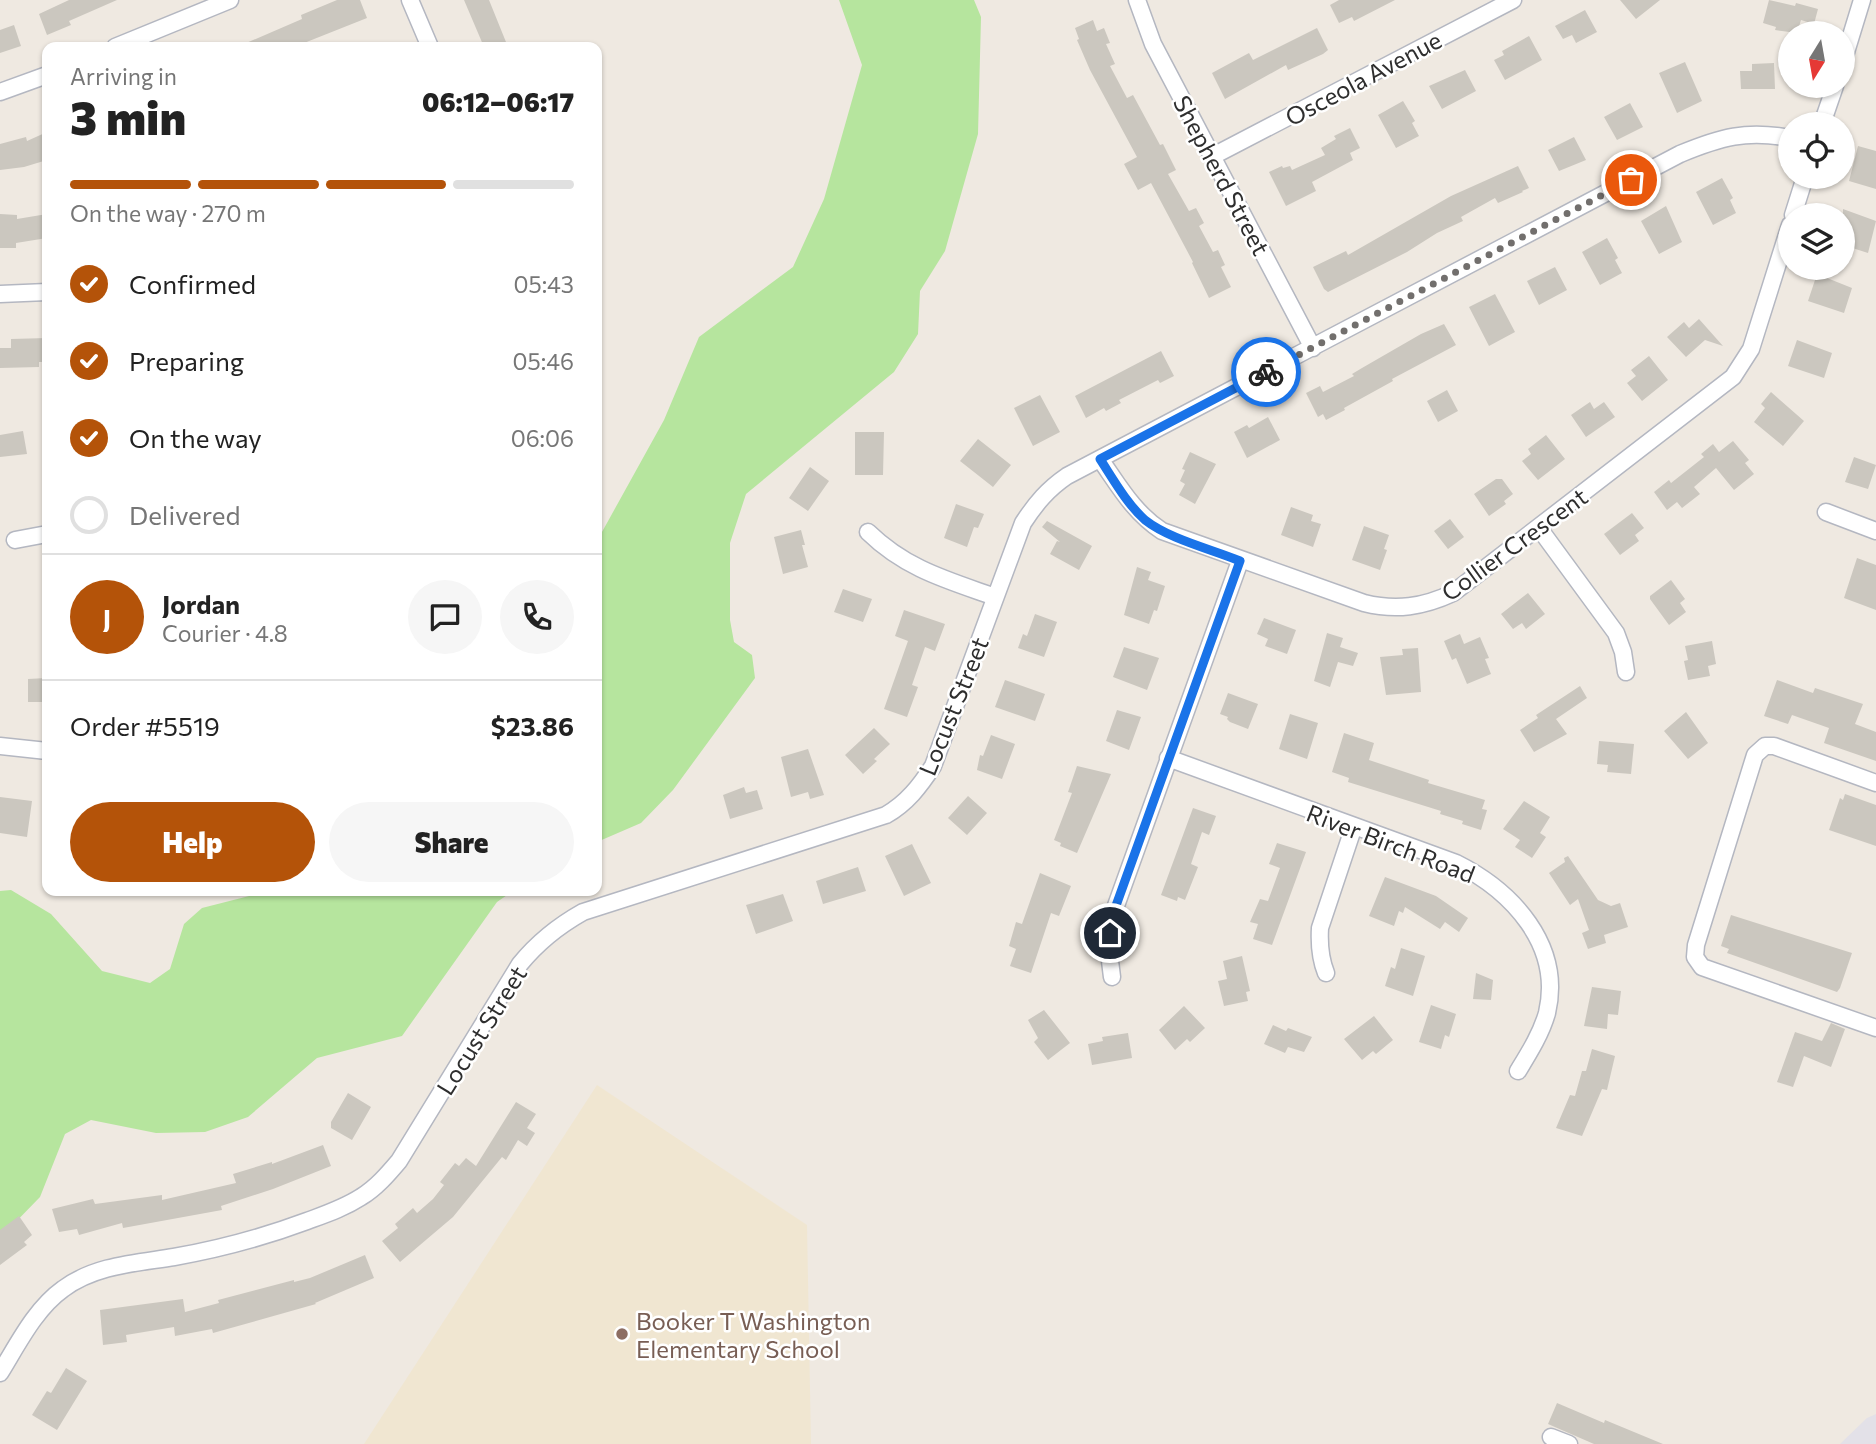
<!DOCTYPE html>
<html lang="en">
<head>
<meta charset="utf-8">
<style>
	:root { --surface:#fff; --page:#f6f6f6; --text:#222; --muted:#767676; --line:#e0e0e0; --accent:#b45309 }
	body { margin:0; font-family:Commissioner,sans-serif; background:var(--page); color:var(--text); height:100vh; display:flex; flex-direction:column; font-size:26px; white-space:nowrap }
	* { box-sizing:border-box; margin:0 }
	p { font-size:23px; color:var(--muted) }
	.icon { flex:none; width:38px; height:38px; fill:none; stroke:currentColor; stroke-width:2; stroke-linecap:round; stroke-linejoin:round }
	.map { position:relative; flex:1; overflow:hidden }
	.panel { position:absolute; left:42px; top:42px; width:560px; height:854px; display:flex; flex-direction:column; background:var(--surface); border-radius:14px; box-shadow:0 2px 5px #0004 }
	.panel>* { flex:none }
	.needle { width:46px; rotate:191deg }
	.fabs { position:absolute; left:1778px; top:21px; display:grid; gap:14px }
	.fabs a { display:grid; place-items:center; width:77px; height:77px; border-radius:50%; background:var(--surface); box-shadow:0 2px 5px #0004; font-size:35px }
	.pin { position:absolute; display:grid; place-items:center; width:60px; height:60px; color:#fff; margin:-30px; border:4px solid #fff; border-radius:50%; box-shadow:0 2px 7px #0007 }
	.courier { position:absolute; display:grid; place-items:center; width:70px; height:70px; margin:-35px; border:5px solid #1a73e8; border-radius:50%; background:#fff; color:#222; box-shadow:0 2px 9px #0007 }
	.summary em { font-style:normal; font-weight:800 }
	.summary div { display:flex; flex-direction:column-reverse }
	.summary { display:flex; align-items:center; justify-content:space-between; height:119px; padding:0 28px }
	h1 { font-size:46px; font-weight:800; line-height:52px }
	.bar { display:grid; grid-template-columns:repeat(4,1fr); gap:10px 7px; align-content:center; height:84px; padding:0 28px }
	.bar i { height:9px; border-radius:5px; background:var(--line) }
	.bar .selected { background:var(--accent) }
	.bar p { grid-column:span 4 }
	.line { display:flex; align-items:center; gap:18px; padding:0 28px; border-top:2px solid var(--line) }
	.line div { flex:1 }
	.round { display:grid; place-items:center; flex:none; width:74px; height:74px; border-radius:37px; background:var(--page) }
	ol { padding:0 28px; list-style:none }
	li { display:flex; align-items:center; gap:21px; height:77px }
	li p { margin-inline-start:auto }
	li .icon { padding:7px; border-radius:50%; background:var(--accent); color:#fff; stroke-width:4 }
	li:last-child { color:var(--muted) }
	li i { width:38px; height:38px; border:4px solid var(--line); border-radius:50% }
	.action { display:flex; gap:14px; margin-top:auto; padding:14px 28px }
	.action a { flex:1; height:80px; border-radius:42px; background:var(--accent); color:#fff; font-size:28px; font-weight:800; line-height:80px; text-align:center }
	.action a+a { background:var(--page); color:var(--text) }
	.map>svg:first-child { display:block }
</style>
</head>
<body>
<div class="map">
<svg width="1876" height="1444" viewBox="0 0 1876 1444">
	<rect width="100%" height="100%" fill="#efe9e1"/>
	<path fill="#e3e1e8" d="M1876,1414V1444H1840L1867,1418Z"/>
	<path fill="#f0e6d1" d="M597,1085L807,1225L811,1444H364Z"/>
	<path fill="#b6e59e" d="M839,0H974L981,17L978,134L945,251L920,291L918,334L894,372L746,494L730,543V620L734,642L752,655L755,678L673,790L641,823L597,842V541L664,420L699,337L793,267L824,199L862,65Z
		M11,890L51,914L102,971L150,983L170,969L184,924L202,908L269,891H513L497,902L402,1036L317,1058L248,1117L205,1132L156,1133L91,1120L65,1134L40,1197L6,1232L0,1235V891Z"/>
	<path fill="#cbc7bf" d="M69,0H117L69,21L71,25L47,35L39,14Z
		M337,0H360L367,18L294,47H237L302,19L301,15Z
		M464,0H489L508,47H484Z
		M1339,0H1395L1354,21L1352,17L1339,23L1330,5Z
		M1620,0H1660L1636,19Z
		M1769,0L1795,6L1796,3L1818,9L1814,24L1801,20L1797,33L1775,30L1776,27L1763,23Z
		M1585,10L1597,32L1576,43L1572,35L1563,39L1555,26Z
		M1093,20L1097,31L1104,28L1110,43L1106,44L1115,64L1110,66L1127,98L1133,95L1160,145L1163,144L1176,170L1168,174L1189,211L1196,208L1204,223L1199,226L1213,252L1218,250L1225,265L1221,267L1231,287L1209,298L1192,263L1193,262L1151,183L1138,190L1124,164L1137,157L1090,70L1077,40L1079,39L1075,28Z
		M14,25L21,46L0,53V30Z
		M1317,28L1328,50L1323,54L1288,70L1286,65L1225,99L1212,73L1249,53L1253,60Z
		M1529,36L1542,60L1505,80L1494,60L1504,55L1502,51Z
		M1685,62L1702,101L1677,113L1659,73Z
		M1774,63L1775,89H1741L1740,71H1752V64Z
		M1465,70L1476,91L1442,109L1429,86Z
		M1403,101L1415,121L1412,123L1419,136L1396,148L1378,115Z
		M1630,103L1643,127L1617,140L1604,117Z
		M1350,128L1360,148L1350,153L1353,160L1312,182L1316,191L1286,206L1269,172L1282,166L1283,168L1290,166L1292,170L1325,155L1321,148L1336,139L1334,136Z
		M47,132V160L24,167L0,170V144L26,137L27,141Z
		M1574,137L1586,160L1559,171L1548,150Z
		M1858,146L1876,151V189L1849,181Z
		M1518,166L1529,188L1522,191L1523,192L1498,203L1495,198L1461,217L1463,221L1437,233L1407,252L1328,292L1324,289L1313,267L1346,251L1348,255L1451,196Z
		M1722,178L1733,198L1730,200L1736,213L1713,225L1696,192Z
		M1666,206L1682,242L1659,254L1641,221Z
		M1843,209L1876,221L1868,253L1843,245Z
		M0,214L17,215V219L47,214V238L16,243V248H0Z
		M1607,238L1618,258L1615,260L1622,273L1600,285L1582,252Z
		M1555,267L1567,290L1539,305L1527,281Z
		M1817,274L1852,288L1844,313L1808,301Z
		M1495,294L1515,332L1489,346L1469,307Z
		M1699,319L1723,346L1705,340L1686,357L1667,337L1684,322L1689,328Z
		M1444,324L1456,345L1392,379L1393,381L1344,408L1345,410L1326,420L1323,414L1318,417L1306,393L1320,386L1323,392L1354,376L1352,374L1362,368L1421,334Z
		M47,338V362H39V367L0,368V348H11V339Z
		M1797,340L1832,353L1824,378L1788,366Z
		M1161,351L1174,376L1160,383L1158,380L1119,400L1121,403L1106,411L1104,408L1086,418L1075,396Z
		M1649,356L1668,380L1642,401L1627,383L1636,376L1631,370Z
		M1447,390L1458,411L1438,422L1427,401Z
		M1771,392L1804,421L1783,446L1754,422L1765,408L1761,404Z
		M1040,395L1060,432L1033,446L1014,408Z
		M1590,402L1594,409L1604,402L1615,417L1586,437L1571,415Z
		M1268,417L1280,440L1247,458L1234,432L1247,425L1249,428Z
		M23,431L27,454L0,457V435Z
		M855,432H884L883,475H855Z
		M1546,435L1565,459L1538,480L1522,461L1531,454L1528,449Z
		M978,439L1011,465L993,487L960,461Z
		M1733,441L1749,460L1745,463L1754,474L1734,490L1716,468L1694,487L1700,494L1682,508L1677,502L1667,510L1654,492L1669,480L1671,483L1704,457L1701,454L1713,444L1719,452Z
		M1190,452L1216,464L1195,504L1179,495L1185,484L1180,481L1185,470L1182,469Z
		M1854,457L1876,465L1868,489L1845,482Z
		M810,467L829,481L808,511L789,498Z
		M1496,479H1502L1513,494L1504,501L1506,504L1489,516L1474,494Z
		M956,504L984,514L978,528L974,527L967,547L944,538Z
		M1291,507L1313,515L1311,521L1321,524L1313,547L1281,535Z
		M1632,513L1644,528L1635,535L1639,541L1620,555L1604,534Z
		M1450,519L1464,537L1448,549L1434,531Z
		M1047,521L1092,546L1079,570L1050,554L1057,541L1060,542L1042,527Z
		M1364,526L1389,535L1384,549L1387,550L1380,570L1352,560Z
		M801,530L805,545H802L808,567L783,574L774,537Z
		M1857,558L1876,565V610L1844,598Z
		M1137,567L1151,572L1148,580L1165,586L1157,611L1154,610L1149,624L1124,615Z
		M1671,580L1685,599L1680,603L1686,612L1669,625L1650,599V596Z
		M843,589L872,599L863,622L834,612Z
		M1528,593L1545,614L1526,629L1522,623L1513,629L1501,614Z
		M904,610L945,624L935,651L925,647L912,685L918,687L907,717L884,709L908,641L895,636Z
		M1035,614L1057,622L1044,657L1018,648L1023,634L1027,636Z
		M1264,618L1296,630L1287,654L1265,646L1268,639L1257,634Z
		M1327,633L1343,638L1340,647L1358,653L1353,666L1338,662L1330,687L1314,681Z
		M1460,634L1464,644L1480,637L1489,658L1485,659L1491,674L1467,684L1456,658L1452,660L1444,641Z
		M1712,641L1716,664L1708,666L1710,676L1688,680L1684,661L1688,660L1685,646Z
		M1124,647L1159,658L1147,690L1113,677Z
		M1418,648L1421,692L1386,695L1380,657L1403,655L1402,649Z
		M47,678V702H28V679Z
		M1005,680L1045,694L1035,721L995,707Z
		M1777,680L1813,693L1815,688L1863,704L1855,724L1876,732V761L1824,743L1829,728L1792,715L1788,724L1764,716Z
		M1580,686L1587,698L1556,719L1567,734L1534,752L1520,730L1538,718L1536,715Z
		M1228,693L1258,704L1248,729L1230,722L1227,719L1228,717L1220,714Z
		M1117,710L1141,717L1129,750L1106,741Z
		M1686,712L1708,743L1688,759L1664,731Z
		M1290,714L1318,723L1307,759L1279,749Z
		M874,728L890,744L874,759L877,761L863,774L845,755Z
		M1344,733L1374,743L1369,760L1429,780L1428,783L1485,800L1482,809L1487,810L1481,830L1462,824L1463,821L1440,814L1441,811L1348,782L1349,778L1332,772Z
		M991,735L1015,744L1002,779L977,770L980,755L983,756Z
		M1599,741L1634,744L1631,774L1607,772L1608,765L1597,764Z
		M808,749L824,795L810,799L808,792L791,797L781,757Z
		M1077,766L1111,774L1077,853L1060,846L1061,843L1054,840L1072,793L1068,792Z
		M744,787L746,793L757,790L763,809L730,819L723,795Z
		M1845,794L1876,805V846L1829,830L1840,798L1843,800Z
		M968,796L987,813L967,835L948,818Z
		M0,797L32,801L27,837L0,833Z
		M1524,801L1550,817L1540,833L1546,837L1532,858L1515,847L1520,840L1503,829Z
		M1193,808L1216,816L1209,835L1202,832L1191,864L1198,867L1185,900L1178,897L1177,901L1161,895Z
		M1277,843L1306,852L1272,945L1253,939L1258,924L1250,922L1260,899L1268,901L1280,868L1269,864Z
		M912,844L931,883L904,896L885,856Z
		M1568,856L1598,900L1611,906L1620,903L1628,927L1604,935L1606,943L1588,949L1582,933L1589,930L1578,899L1570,905L1549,873L1565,862L1564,858Z
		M858,867L866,891L823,904L816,881Z
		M1040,873L1071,886L1059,916L1051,913L1031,973L1010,966L1016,949L1009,946L1016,922L1022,924Z
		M1385,877L1436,896L1468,918L1459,932L1445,922L1440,929L1405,907L1403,913L1399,911L1394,926L1369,916Z
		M783,894L793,921L756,934L746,905Z
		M1731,915L1852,953L1840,988L1837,992L1727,953L1729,949L1721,946Z
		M1401,948L1425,956L1413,996L1385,986L1391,967L1395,969Z
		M1242,956L1250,991L1246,992L1248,1001L1224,1006L1218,981L1227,979L1223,961Z
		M1476,973L1493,980L1491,1000L1473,999Z
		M1592,987L1621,991L1618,1015L1608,1014L1607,1029L1584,1026Z
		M1431,1005L1456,1014L1449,1037L1445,1035L1441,1049L1419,1042Z
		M1184,1006L1205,1028L1190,1042L1187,1039L1175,1050L1159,1030Z
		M1044,1010L1070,1043L1048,1060L1034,1042L1038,1038L1028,1020Z
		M1374,1016L1393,1040L1376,1054L1373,1051L1362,1060L1344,1039Z
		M1831,1023L1845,1029L1831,1067L1804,1056L1793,1087L1777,1082L1795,1032L1822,1041Z
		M1273,1025L1286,1031L1288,1028L1312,1037L1304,1052L1288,1047L1285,1053L1264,1044Z
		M1128,1033L1132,1058L1092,1065L1088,1044L1103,1041L1102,1037Z
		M1592,1049L1615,1056L1607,1090L1602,1089L1582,1136L1556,1128L1570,1095L1575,1096L1582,1071H1586Z
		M348,1093L371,1107L352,1140L331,1128V1122Z
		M516,1102L536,1114L527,1128L535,1133L527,1146L518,1140L506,1160L502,1157L453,1217L400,1262L382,1241L398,1228L395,1224L413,1208L417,1213L433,1199L444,1185L440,1182L455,1163L459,1166L466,1158L476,1166Z
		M323,1145L331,1166L273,1189L221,1206L222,1210L123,1228L122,1223L79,1235L77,1229L59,1232L52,1209L93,1199L95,1204L162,1195V1200L236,1183L233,1174L272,1162V1164Z
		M19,1216L32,1235L24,1242L27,1245L0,1265V1230Z
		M365,1255L374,1278L315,1303L316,1304L213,1333L212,1329L175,1336L174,1327L126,1335L127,1342L103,1345L100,1310L183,1299L185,1312L219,1303L218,1300L294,1280V1282L310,1278Z
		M66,1368L87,1381L57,1430L32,1415L47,1391L51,1393Z
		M1557,1403L1604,1423L1605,1420L1663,1444H1594L1548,1424Z"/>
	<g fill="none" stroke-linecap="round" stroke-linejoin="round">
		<defs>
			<path id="minor" d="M410,0L430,47
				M1137,0L1153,44L1313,348
				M115,47L230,0
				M1843,62L1862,0
				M0,92L47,75
				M1822,124L1835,86
				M1213,156L1513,0
				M1793,215L1805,177
				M0,294L47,292
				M1100,459C1119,486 1134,513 1162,531L1364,603C1396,611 1423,607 1453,593L1733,377L1751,349L1790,225
				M1826,512L1876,531
				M1539,528L1616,633L1623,652L1626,672
				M868,532C906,569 947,580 995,597
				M15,540L47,534
				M0,746L47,751
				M1168,758L1456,863C1512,891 1563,945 1547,1013C1541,1034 1529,1053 1518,1071
				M1876,783L1774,746H1765L1755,755L1696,945L1695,957L1702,967L1876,1028
				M1326,973C1320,958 1319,945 1320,928L1354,826
				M1112,977L1109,953L1113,914L1240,561
				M0,1373C18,1344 35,1309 63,1289C95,1265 137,1263 174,1257C220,1249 264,1237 307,1221C326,1214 344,1208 361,1197C376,1188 388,1174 399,1161L520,964C538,942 558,926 583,912L886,815C907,803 920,786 933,766L1023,523C1036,503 1048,489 1067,476L1680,154C1721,137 1746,130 1790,138
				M1551,1437L1569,1444"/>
		</defs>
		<use href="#minor" stroke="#b4b7c1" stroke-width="19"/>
		<use href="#minor" stroke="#fff" stroke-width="16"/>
	</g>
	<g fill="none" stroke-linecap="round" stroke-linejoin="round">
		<path stroke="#726f6d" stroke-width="7" stroke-dasharray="0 12.6" d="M1266,372L1631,180"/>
		<path stroke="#1a73e8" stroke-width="9" d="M1110,933L1113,914L1240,561C1211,549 1169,539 1145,520C1127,504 1113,479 1100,459L1266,372"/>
	</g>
	<circle fill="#8d6e63" stroke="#fff" stroke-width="2.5" cx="622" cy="1334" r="7"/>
	<g text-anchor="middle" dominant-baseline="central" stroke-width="5" stroke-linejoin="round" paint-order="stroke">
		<g font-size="24" fill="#2e2e2e" stroke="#fff">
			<text transform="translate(1363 78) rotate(-28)">Osceola Avenue</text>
			<text transform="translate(1222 175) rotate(62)">Shepherd Street</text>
			<text transform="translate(1514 544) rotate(-36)">Collier Crescent</text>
			<text transform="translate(953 706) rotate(-68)">Locust Street</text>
			<text transform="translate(1391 843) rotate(21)">River Birch Road</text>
			<text transform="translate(481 1030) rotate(-58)">Locust Street</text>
		</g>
		<g font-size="24" fill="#785e54" stroke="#fff" text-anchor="start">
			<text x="636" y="1320">Booker T Washington<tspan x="636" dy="28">Elementary School</tspan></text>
		</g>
	</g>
</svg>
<div class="fabs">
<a><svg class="needle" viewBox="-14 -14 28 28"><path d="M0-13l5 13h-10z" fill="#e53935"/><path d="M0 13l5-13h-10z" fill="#767676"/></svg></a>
<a><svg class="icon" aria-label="locate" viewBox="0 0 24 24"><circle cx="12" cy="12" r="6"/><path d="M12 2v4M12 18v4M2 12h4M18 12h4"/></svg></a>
<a><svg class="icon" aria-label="layers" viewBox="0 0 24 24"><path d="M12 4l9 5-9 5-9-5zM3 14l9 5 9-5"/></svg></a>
</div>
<div class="pin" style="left:1631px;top:180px;background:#ea580c"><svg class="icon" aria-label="bag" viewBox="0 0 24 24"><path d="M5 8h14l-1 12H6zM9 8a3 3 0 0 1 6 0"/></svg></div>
<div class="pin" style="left:1110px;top:933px;background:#1f2937"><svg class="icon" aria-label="home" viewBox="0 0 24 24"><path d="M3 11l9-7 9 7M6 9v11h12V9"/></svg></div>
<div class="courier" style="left:1266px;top:372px"><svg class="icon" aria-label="bike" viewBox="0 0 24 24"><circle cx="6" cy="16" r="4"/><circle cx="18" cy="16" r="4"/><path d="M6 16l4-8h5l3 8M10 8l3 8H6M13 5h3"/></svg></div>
<section class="panel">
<div class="summary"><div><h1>3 min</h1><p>Arriving in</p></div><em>06:12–06:17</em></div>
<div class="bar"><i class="selected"></i><i class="selected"></i><i class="selected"></i><i></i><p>On the way · 270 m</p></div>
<ol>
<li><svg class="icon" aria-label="check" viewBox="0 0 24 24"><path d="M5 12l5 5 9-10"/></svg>Confirmed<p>05:43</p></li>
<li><svg class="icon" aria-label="check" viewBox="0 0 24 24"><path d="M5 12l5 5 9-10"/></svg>Preparing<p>05:46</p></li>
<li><svg class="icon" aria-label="check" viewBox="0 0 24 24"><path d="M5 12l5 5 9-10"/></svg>On the way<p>06:06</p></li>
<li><i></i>Delivered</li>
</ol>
<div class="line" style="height:126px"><b class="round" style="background:var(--accent);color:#fff">J</b><div><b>Jordan</b><p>Courier · 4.8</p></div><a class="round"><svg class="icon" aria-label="chat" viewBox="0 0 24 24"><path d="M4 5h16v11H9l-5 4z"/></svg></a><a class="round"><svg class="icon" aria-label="phone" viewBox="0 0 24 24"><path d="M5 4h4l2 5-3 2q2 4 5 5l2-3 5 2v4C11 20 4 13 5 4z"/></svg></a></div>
<div class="line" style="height:91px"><div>Order #5519</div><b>$23.86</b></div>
<div class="action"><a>Help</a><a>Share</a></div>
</section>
</div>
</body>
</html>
